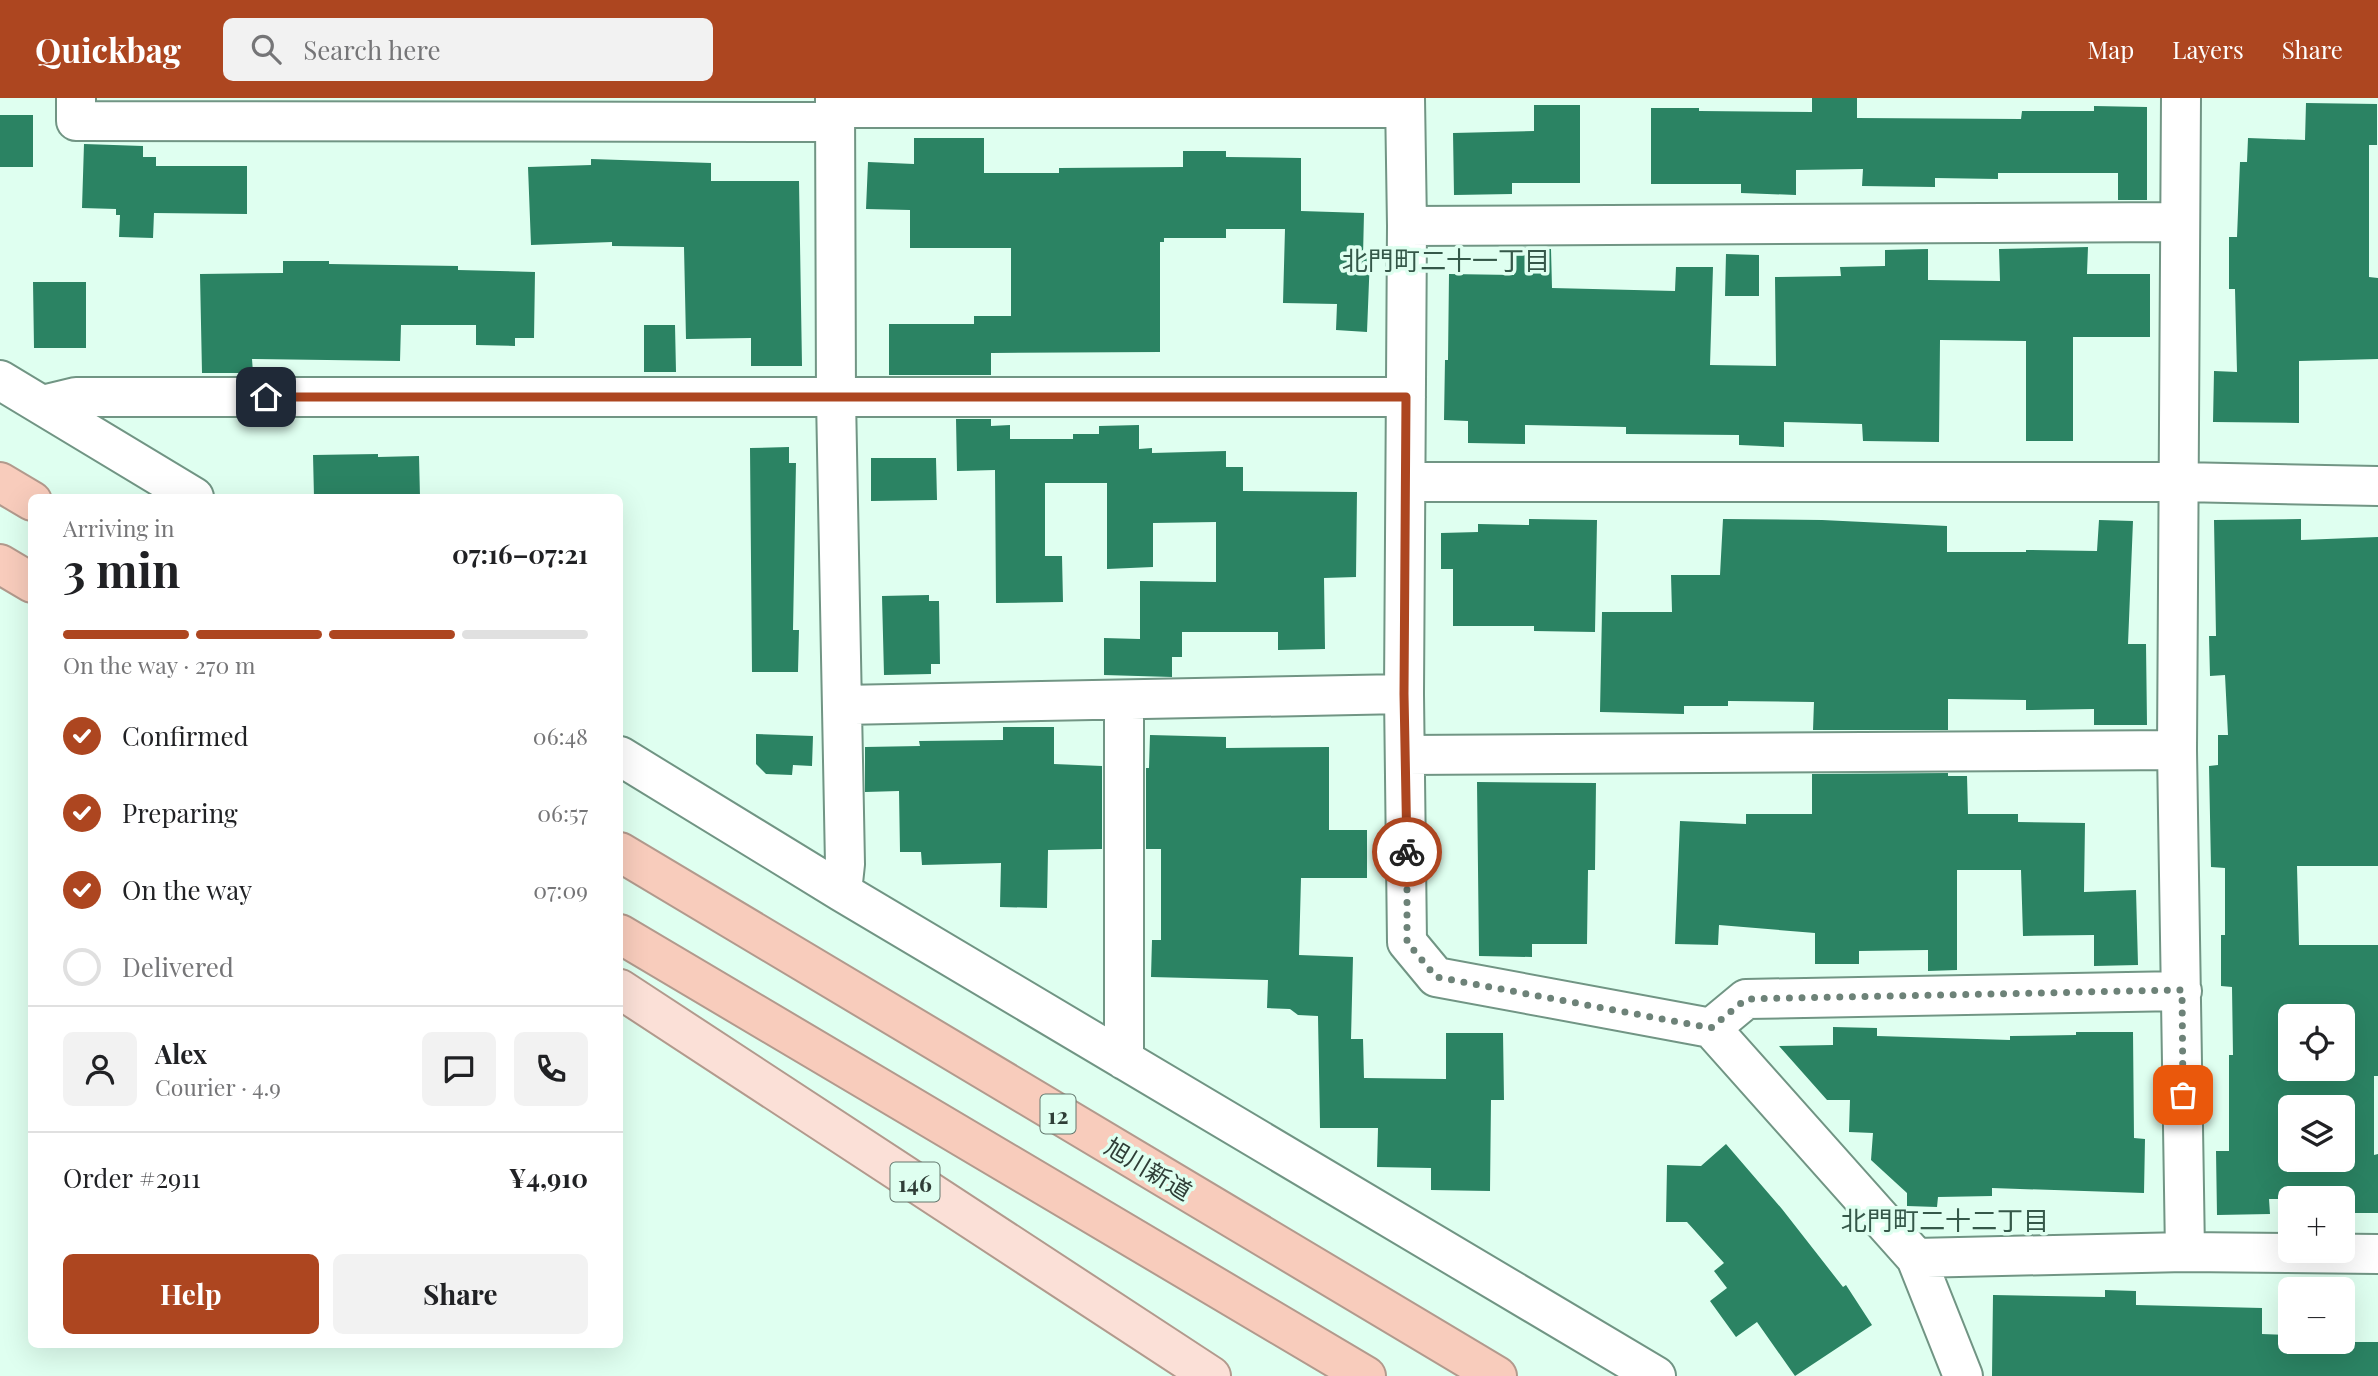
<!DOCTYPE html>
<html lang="en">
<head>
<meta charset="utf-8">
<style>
	:root { --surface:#fff; --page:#f2f2f2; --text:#202124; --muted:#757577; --line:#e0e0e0; --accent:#ad4620 }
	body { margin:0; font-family:"Playfair Display","Noto Sans JP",serif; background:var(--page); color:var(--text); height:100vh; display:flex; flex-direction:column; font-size:26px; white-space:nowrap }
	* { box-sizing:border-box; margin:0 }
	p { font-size:23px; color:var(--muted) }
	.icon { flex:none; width:38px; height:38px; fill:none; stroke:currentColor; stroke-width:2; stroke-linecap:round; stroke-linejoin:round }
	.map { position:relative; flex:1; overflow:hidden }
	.panel { position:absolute; left:28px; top:396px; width:595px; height:854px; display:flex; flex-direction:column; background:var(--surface); border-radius:10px; box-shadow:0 7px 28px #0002 }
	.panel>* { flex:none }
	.buttons { position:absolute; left:2278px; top:906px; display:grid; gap:14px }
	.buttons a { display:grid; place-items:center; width:77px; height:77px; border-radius:10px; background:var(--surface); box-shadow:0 7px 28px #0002; font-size:35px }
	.pin { position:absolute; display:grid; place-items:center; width:60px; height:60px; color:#fff; margin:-30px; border-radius:14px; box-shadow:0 4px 10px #0006 }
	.courier { position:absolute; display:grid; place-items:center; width:70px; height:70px; margin:-35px; border:5px solid #ad4620; border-radius:50%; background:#fff; color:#222; box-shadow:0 2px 9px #0007 }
	.head em { font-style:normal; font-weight:700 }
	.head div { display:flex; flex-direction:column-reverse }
	.head { display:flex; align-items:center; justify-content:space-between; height:119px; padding:0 35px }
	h1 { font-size:46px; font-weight:700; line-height:52px }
	.bar { display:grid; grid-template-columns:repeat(4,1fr); gap:10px 7px; align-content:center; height:84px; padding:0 35px }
	.bar i { height:9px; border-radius:5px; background:var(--line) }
	.bar .current { background:var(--accent) }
	.bar p { grid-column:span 4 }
	.line { display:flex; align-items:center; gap:18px; padding:0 35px; border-top:2px solid var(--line) }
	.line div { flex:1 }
	.round { display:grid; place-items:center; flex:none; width:74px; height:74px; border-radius:10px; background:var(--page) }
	ol { padding:0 35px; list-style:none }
	li { display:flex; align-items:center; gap:21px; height:77px }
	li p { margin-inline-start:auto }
	li .icon { padding:7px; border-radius:50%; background:var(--accent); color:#fff; stroke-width:4 }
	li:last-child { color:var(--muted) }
	li i { width:38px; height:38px; border:4px solid var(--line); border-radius:50% }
	.primary-button { display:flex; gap:14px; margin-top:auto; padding:14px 35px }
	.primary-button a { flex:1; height:80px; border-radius:10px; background:var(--accent); color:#fff; font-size:28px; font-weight:700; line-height:80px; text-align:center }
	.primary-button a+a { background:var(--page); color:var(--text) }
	header { display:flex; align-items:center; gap:42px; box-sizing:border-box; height:98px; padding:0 35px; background:var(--accent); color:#fff }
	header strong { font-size:33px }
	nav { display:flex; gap:38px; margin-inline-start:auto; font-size:24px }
	.search { width:490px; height:63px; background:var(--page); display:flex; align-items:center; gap:18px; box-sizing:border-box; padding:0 24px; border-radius:10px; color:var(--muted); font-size:26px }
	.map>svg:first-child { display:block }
</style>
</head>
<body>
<header>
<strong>Quickbag</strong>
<div class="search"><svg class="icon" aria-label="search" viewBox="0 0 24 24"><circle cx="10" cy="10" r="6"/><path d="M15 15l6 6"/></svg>Search here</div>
<nav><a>Map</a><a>Layers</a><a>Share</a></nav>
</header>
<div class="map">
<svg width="2378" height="1278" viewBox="0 0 2378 1278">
	<rect width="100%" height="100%" fill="#dffff0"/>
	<path fill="#2b8363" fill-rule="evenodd" d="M1812,0H1857V20L2021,21L2022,13H2094V8L2147,9V102H2118V75H1998V81L1935,80V89L1862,88L1863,71L1796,72V97L1741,95V86H1651V10H1699V13L1812,14Z
		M2306,5L2377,6V47H2369V179L2378,180V261L2299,263V325L2213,324L2214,273L2237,274L2235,191H2229V139H2237L2240,64H2247L2248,40L2305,42Z
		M1534,7H1580V85H1512V96L1454,97L1453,35L1534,33Z
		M0,17H33V69H0Z
		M914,40H984V75H1059V70L1183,69V53H1226V59L1301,60V113L1364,115L1363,158H1370L1367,234L1336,232L1337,206L1283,205L1285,131H1226V140H1164V144H1160V254L991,255V277H889V226H974V218H1011V150H910V112L866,111L868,64L914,66Z
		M84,46L143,48V59H156V68H247V116L154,115L153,140L119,139L120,117H116V111L82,110Z
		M591,61L711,65V83H799L802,268H751V240L686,241L684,149L612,148V144L531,147L528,69L591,67Z
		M1514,149L1551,151L1552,190L1675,193L1676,169H1713L1710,267L1776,268L1775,179L1841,178L1840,169L1885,168V152L1928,151V182L2000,183L1999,151L2088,149L2087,176H2150V239H2073V343H2026V243L1940,242L1939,344L1863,343L1862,326L1784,324V349L1739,347V337L1626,336V329L1525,327V346L1468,345V323L1444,322L1445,262H1448L1449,176L1514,177Z
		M1726,156L1759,157V198H1725Z
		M283,163H329V166L458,168V172L535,174L534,240H515V248L476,247V227H401L400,263L252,261L253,275H202L200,176L283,175Z
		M33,184H86V250H34Z
		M644,227H675L676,274H644Z
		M956,321H991V328L1010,327V341H1073V336H1099V328L1139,327V351L1152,350V355L1226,353V369H1243V393L1357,394L1356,479L1324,480L1325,551L1278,552V534H1182V559H1172V579L1104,577V540L1140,541V483L1216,484V424L1153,425V469L1107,471V385H1045V458H1062L1063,504L996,505L995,372L957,373Z
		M789,349V365H796L793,532H799L798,574H752L750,350Z
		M378,356V359L419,358L420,399H314L313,357Z
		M871,360H936L937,402L871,403Z
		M1529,421L1597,422L1595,534L1534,533V528H1453V471H1441V435L1478,434V426L1529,427Z
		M1723,421L1822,422L1947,428V454H2026V452L2097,453L2099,422L2133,423L2128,546H2146L2147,627H2094V611L2026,612V602L1948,601V632H1813L1814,604L1728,603V608H1684V616L1600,614L1602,514H1672L1671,477H1720Z
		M2301,421V442L2378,439V768H2297L2299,847H2378V978H2374V1057L2378,1056V1115H2343V1101H2269L2270,1116L2217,1117L2216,1053H2229V957H2233L2232,889L2221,888V837H2225V770L2211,769L2209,668L2218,667V637H2228L2225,577L2210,578L2209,538H2216L2214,422ZM2291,919H2343V971H2291ZM2291,1010H2343V1062H2291Z
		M929,497V503H939L940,566H931V576L884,577L882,498Z
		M1003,629H1054V666L1102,668V751L1048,752L1047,810L1000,809L1001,765L922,767L921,754H900L899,693L865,694V649L920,648L919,643L1003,642Z
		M756,636L813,638L812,668L793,667L792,677L766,676L756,666Z
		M1150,637L1226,639V650L1329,649V732H1367V780H1301L1299,857L1353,859L1351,941H1363L1364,980L1446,981V935H1503L1504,1002H1491L1490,1093L1431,1092V1070L1377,1069L1378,1030H1320L1318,918L1298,917L1290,911L1267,910L1268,882L1151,879L1152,842H1161V751H1146V670H1149Z
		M1948,675V678H1967L1968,716H2018V724L2085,725L2084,794L2136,792L2138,867L2094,868V837L2023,838L2021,772H1957V872L1928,873V852L1859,853V866H1815V835L1719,827L1718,847L1675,846L1680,723L1746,726V716H1812V676Z
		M1477,684L1596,685L1595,772H1588L1587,846H1532V859L1479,858Z
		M1833,929L1877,930V938L2010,942V938L2076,937V934H2133L2134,1040L2145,1041L2144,1095L1992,1090V1098L1938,1099L1937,1109L1907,1108V1095L1871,1062L1873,1035L1849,1034L1850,1002H1827L1779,948L1833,947Z
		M1726,1046L1782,1111L1843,1189L1846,1187L1872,1227L1795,1278L1757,1224L1736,1239L1710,1203L1727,1190L1714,1173L1724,1165L1687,1124H1666L1667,1067L1701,1068Z
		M2105,1192L2136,1193V1207L2262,1210V1236L2291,1237V1244H2378V1278H1992L1993,1197L2105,1199Z"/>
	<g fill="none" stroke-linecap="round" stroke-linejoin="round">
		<defs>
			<path id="minor" d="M76,0V23L835,24
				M835,0L836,300L845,766L842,794
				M1405,0L1407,128L1404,596L1407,844L1436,879L1711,930L1916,1160L1963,1278
				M2181,0L2177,652L2185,1154
				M835,10H1405
				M1407,128L2180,124
				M0,282L194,399
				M43,307L76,299H1406
				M1406,384H2180L2378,388
				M1124,602V962
				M842,607L1404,596
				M1407,657L2177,652
				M620,658L842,794L1656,1278
				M1711,930L1746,901L2182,893
				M1916,1160L2185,1154L2378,1156"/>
			<path id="major" d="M620,891L1211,1278"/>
			<path id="highway" d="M0,384L32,403
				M0,466L32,485
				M620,754L1497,1278
				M620,836L1366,1278"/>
		</defs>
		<use href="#minor" stroke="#719584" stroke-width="42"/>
		<use href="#major" stroke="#b29a8d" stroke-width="42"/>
		<use href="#highway" stroke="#b29a8d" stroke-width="42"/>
		<use href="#minor" stroke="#fff" stroke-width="38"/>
		<use href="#major" stroke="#fbe0d7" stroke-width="38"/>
		<use href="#highway" stroke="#f8ccbc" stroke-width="38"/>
	</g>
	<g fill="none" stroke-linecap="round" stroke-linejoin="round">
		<path stroke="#6d8278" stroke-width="7" stroke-dasharray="0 12.6" d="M1407,754V844L1436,879L1711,930L1746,901L2182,892L2183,997"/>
		<path stroke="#ad4620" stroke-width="9" d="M266,299H1406L1404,596L1407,754"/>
	</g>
	<g text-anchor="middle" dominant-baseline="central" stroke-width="7" stroke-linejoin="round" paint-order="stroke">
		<g fill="#dffff0" stroke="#64786e" stroke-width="2">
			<rect x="1040.5" y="996.5" width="35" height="39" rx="5"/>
			<rect x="890.5" y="1064.5" width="49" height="39" rx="5"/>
		</g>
		<g font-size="23" font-weight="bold" fill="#2f3e37">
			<text x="1058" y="1016">12</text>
			<text x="915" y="1084">146</text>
		</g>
		<g font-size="24" fill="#2f3e37" stroke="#dffff0">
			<text transform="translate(1149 1070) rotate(31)">旭川新道</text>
		</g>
		<g font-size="26" fill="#355849" stroke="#dffff0">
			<text x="1446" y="161">北門町二十一丁目</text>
			<text x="1945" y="1121">北門町二十二丁目</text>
		</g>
	</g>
</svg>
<div class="buttons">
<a><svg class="icon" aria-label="locate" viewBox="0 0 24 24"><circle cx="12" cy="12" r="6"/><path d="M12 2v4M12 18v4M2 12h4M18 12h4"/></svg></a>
<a><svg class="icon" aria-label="layers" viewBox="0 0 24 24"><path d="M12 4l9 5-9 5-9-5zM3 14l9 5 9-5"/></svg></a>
<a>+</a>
<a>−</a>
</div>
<div class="pin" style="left:2183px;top:997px;background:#ea580c"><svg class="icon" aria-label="bag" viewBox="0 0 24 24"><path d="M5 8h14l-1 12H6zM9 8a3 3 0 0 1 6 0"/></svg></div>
<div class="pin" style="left:266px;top:299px;background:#1f2937"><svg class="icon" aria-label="home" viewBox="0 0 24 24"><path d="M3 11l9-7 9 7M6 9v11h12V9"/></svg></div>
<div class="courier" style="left:1407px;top:754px"><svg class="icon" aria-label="bike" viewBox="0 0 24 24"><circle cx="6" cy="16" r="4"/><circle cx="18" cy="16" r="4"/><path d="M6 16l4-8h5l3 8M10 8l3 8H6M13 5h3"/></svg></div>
<section class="panel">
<div class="head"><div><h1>3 min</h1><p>Arriving in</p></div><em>07:16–07:21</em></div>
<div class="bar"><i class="current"></i><i class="current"></i><i class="current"></i><i></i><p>On the way · 270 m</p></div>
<ol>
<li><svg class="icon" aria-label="check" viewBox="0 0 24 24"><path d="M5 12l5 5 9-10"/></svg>Confirmed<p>06:48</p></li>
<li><svg class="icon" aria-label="check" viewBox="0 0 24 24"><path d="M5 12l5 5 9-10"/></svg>Preparing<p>06:57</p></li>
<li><svg class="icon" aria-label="check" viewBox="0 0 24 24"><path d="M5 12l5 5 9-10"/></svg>On the way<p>07:09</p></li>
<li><i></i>Delivered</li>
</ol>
<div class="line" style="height:126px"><a class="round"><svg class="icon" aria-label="person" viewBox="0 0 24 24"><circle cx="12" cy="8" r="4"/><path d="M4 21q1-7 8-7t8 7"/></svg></a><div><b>Alex</b><p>Courier · 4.9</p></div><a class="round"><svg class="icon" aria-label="chat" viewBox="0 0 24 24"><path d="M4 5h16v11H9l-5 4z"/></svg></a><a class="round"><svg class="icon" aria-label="phone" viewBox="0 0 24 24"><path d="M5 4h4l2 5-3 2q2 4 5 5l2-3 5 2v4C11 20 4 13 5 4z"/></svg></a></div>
<div class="line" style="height:91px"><div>Order #2911</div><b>¥4,910</b></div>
<div class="primary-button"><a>Help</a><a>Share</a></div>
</section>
</div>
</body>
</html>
